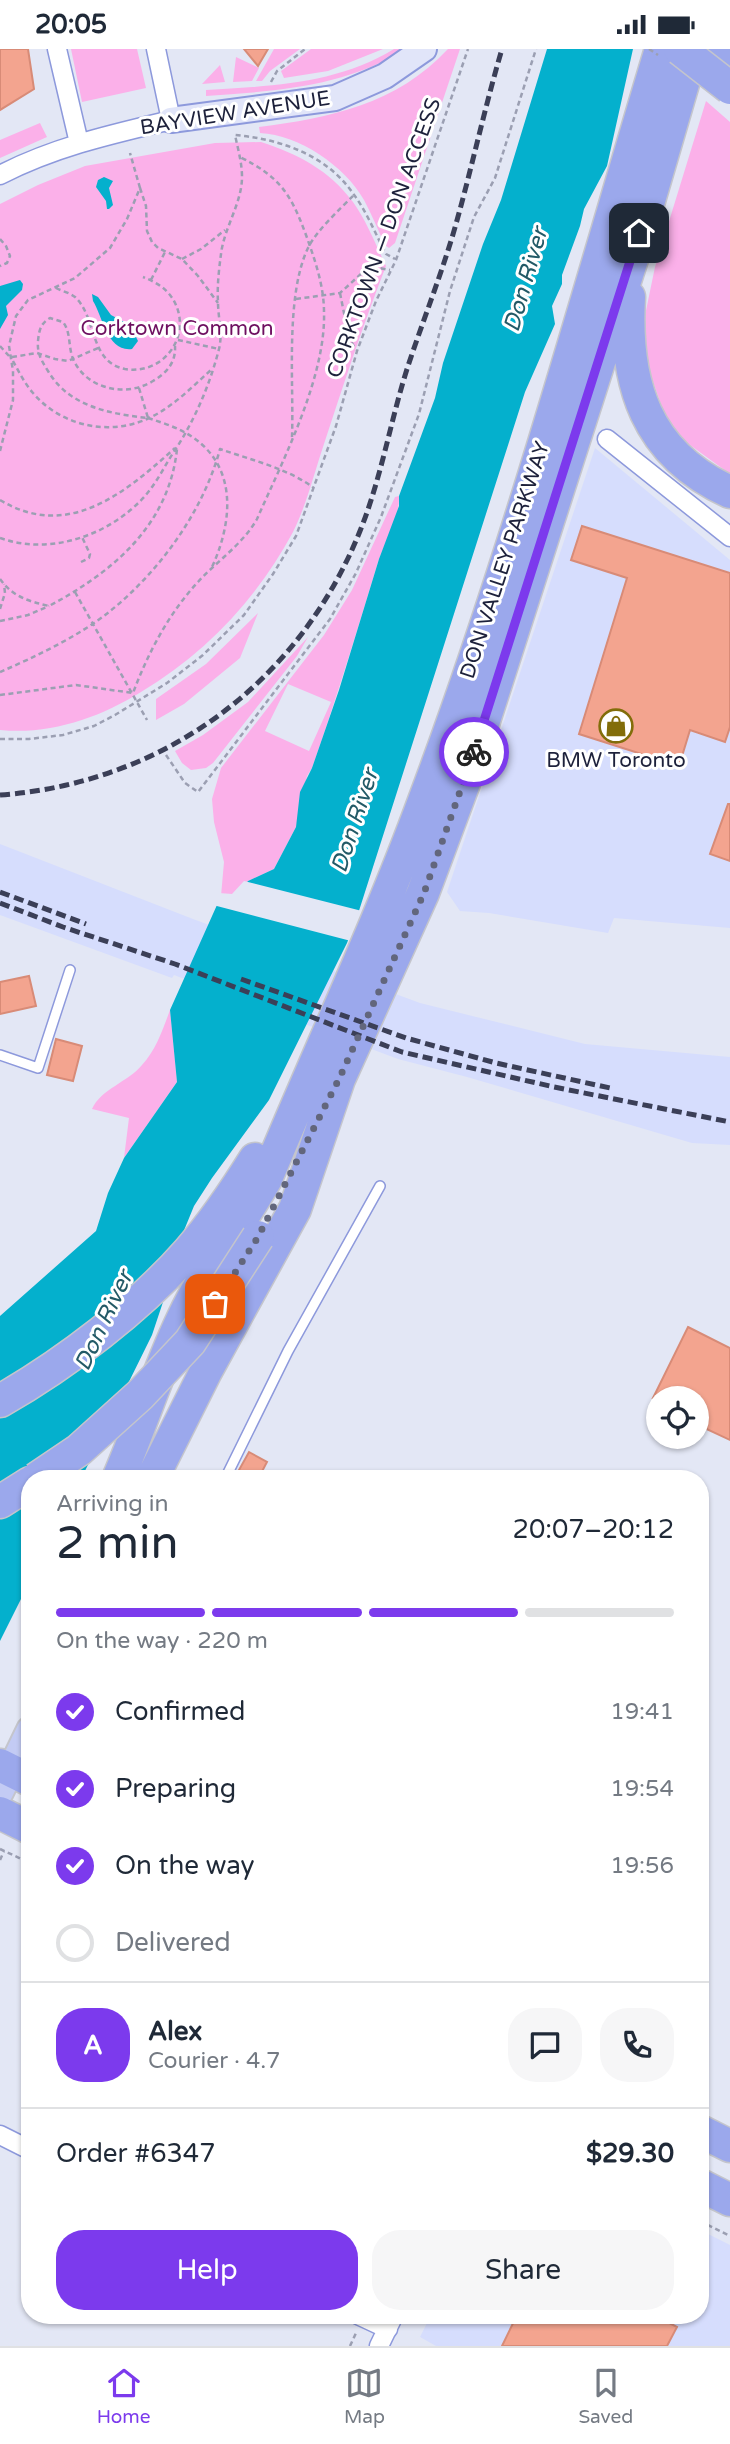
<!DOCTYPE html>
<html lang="en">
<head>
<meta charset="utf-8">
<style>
	:root { --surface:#fff; --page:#f6f6f7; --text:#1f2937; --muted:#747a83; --line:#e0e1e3; --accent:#7c3aed }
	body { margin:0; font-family:"Varela Round",sans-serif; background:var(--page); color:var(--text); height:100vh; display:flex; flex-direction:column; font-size:26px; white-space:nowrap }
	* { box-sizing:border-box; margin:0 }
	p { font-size:23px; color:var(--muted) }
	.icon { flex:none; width:38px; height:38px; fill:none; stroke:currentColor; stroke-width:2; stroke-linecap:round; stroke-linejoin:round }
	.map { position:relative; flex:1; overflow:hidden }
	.details { position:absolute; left:21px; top:1421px; width:688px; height:854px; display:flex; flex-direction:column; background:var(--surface); border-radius:28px; box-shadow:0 2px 5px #0004 }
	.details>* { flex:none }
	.fabs { position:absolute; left:646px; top:1337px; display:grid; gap:14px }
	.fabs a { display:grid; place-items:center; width:63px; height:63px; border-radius:50%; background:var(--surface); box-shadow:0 2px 5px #0004; font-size:35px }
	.pin { position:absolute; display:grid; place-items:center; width:60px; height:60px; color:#fff; margin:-30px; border-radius:14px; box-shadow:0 4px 10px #0006 }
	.courier { position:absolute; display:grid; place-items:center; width:70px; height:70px; margin:-35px; border:5px solid #7c3aed; border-radius:50%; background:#fff; color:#222; box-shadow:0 2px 9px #0007 }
	.head em { font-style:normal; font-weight:600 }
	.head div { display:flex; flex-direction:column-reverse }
	.head { display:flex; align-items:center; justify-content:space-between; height:119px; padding:0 35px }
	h1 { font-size:46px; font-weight:600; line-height:52px }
	.bar { display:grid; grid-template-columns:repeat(4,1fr); gap:10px 7px; align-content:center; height:84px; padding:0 35px }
	.bar i { height:9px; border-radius:5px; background:var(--line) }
	.bar .active { background:var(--accent) }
	.bar p { grid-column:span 4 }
	.line { display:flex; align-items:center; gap:18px; padding:0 35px; border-top:2px solid var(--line) }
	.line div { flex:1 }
	.round { display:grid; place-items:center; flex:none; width:74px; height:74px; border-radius:28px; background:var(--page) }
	ol { padding:0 35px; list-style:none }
	li { display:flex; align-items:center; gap:21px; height:77px }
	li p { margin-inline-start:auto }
	li .icon { padding:7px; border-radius:50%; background:var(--accent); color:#fff; stroke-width:4 }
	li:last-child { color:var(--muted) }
	li i { width:38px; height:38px; border:4px solid var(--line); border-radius:50% }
	.primary-button { display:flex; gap:14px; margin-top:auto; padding:14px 35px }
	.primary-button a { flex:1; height:80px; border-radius:28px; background:var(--accent); color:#fff; font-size:28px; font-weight:600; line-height:80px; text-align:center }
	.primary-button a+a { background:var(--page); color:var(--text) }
	.status { display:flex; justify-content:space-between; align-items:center; height:49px; padding:0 35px; background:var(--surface); direction:ltr }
	.status svg { height:19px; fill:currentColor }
	.tabs { display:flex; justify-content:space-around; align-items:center; height:98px; border-top:2px solid var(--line); background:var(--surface); font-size:19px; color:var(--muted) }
	.tabs a { display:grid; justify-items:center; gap:4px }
	.tabs .active { color:var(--accent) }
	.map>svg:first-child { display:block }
</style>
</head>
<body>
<div class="status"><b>20:05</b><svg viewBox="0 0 49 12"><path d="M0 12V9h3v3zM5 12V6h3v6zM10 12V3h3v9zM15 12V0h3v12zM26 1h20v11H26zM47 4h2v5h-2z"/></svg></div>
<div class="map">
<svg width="730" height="2297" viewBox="0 0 730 2297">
	<rect width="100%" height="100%" fill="#e3e7f5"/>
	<path fill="#d6ddfd" d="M595,399L730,511V879L614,869L608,884L489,864L460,862L447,843Z
		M0,795L193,870L420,954L585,995L730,1008V1096L692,1094L467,1028L398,1010L174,926L172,929L0,866Z
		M700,2181L730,2196V2297H436L420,2288L431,2266H700Z"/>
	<path fill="#fbb0e9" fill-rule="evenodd" d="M71,0H137L146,39L82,53Z
		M274,0H300L270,22L262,32H256Z
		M311,0H383L328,22L284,29L281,22Z
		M394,0H406C344,38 277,42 206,47V41C271,37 337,35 394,0Z
		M448,0H460L395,194L389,199L385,196C378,181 372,166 364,151C345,117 299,86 260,84L259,78C330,69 397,55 448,0Z
		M236,8L259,19L252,32L233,33Z
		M220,16L225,33L202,35Z
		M706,52L730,73V425L683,391L664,364L644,307L643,276L655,218Z
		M40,74L47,88L0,109V91Z
		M261,93C298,105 329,121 353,153C366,171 376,196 386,217C363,276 343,337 323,398C314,425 306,457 293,483C257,550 206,604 141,643C99,669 50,686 0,681V155L38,136L85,117L215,94Z
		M399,447C400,469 385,492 378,513C357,582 336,651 312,719L307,727L296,778L274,820L248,832L233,849L221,847L224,813L214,773L212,750L221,719L324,586L352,541L395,448ZM288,635L331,653L309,702L265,682Z
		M258,564L240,609L184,655L156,671V650L206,615Z
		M308,588L297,607L213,714L206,719L191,721L182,714L175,702L203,686L248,653Z
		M170,961L177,1033L124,1109L129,1069L92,1060C101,1040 128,1033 142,1016C156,1001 163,980 170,961Z"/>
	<path fill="#04b0cd" d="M547,0H633L607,117L584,160L580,177L562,226V235L552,257L555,275L525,343L357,868L347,894L269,1051L212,1129L194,1157L169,1218L163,1253L152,1286L81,1430H30V1532L0,1592V1267L96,1182L108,1144L124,1109L177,1033L170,961L221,847L233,849L248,832L274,820L296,778L300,743L312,719L339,641L379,510L399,457V447L435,349L443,314L483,195L501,151Z
		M104,128L113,132L109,139L113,156L109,160H107L106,152L96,138L98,131Z
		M20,231L23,235L22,241L6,257L8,266L0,280V237Z
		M92,245L98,248L111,266L130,276L138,292L132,300C107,303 103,268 93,252Z"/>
	<path fill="#e3e7f5" d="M244,832L362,862L351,892L213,856L219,844L232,845Z"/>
	<path fill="#f3a48f" stroke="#d88b77" stroke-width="2" d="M0,0H28L34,40L0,61Z
		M244,0H268L258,17Z
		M582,477L730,524V678L725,693L690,681L679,717L579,685L627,529L571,511Z
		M728,755H730V812L710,805Z
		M29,927L36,957L0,965V933Z
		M56,990L82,997L73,1032L47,1026Z
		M688,1278L730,1299V1391L696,1375V1349H653Z
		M249,1403L267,1413L258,1430H234Z
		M517,2266H654L677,2278L667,2297H502Z"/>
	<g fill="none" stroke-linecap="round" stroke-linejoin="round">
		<defs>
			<path id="lane" d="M0,1006L38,1019L70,921
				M225,1430L288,1302L380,1137
				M325,1430L326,1427"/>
			<path id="street" d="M57,0L79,94
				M0,126C54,98 112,85 171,71L156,0
				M607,390L730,488
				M0,2086L30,2101
				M358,2266L388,2280
				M379,2297L394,2266"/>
			<path id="secondary" d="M171,71L335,49L385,27L424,0"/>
			<path id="primary" d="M0,1743L30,1681"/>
			<path id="highway" d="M717,0L730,10
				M629,248C624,335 646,405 730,443
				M0,1352C65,1315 140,1258 189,1202C214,1173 235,1142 255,1110
				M118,1430C141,1377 158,1321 183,1269C206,1220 239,1177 266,1130C318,1004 377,880 424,752C516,507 586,251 661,0
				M152,1430L206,1322L295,1160L339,1030L423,844L464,734L632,210L693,0
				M0,1453L30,1434
				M0,1716L30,1731
				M0,1764L30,1779
				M700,2082L730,2097
				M700,2136L730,2151"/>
		</defs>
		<use href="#lane" stroke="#8d99dc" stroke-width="12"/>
		<use href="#street" stroke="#8d99dc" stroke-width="21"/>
		<use href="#secondary" stroke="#8d99dc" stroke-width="28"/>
		<use href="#primary" stroke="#c4c5cc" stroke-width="30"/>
		<use href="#highway" stroke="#c4c5cc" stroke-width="35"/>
		<path stroke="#9b9fb2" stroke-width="2.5" stroke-dasharray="5 3.5" stroke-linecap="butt" d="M271,33L277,22L305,0
			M140,139L146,157L147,182L152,193L158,199L182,210L198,227L218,254
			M0,190L6,197L10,207L7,214L0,217
			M182,210L201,200L225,181
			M151,231L165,203
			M56,239C62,242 70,244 75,248C97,268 89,313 125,320C167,327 196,280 170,246C163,237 153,232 143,228
			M340,244L349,289L356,301
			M296,250L340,244L362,224L379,219L390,221
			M178,291L219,300
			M0,297L9,307
			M12,308L37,304L55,310L68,312L98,299
			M13,312C19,323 25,335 33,344C61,377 108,387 147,370C172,359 192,338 212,320
			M139,339L148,369C111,365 69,358 48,322C41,311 37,304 38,292C39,281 41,274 50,269L63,273C71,283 68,297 73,310C86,340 126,349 153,332C167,324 176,313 175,297
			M148,369C160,373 173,377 184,383C238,412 234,470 212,518
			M292,388C294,335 285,247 308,199C316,182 340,160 354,146
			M0,402L13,351V322L9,297L16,267L28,251L75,229L110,199L127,170L140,139L130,104
			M0,451C68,492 125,444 175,399
			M0,489C51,507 110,486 145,447C158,432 166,414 177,398C196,368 210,335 219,300C223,284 218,269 218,253C217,237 219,220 221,205C224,179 242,154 242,128C242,114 238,100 235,86C279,90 325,105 352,143C366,161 375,184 386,205L395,210
			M81,513L89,509L90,505L82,488
			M0,530C13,548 28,552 49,557C113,523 169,476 177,400
			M75,543L147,671
			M0,560L5,544L4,535
			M0,572L28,566L49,557
			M0,623C35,608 79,587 109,563C159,523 203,463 220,400C251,411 287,419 314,439
			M0,646L76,636L133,644C148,604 169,564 198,533C217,512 243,495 257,470C283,411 326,328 324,263C324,237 315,211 306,186C291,145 280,128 240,108
			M0,690H29L63,686L94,677L115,666L167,634L203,606L244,566L273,525L296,487L336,377L357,302L376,252L396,211L468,0
			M166,706L185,734L198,743L330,570L356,524L381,468L419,365L450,242L474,168L495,129L536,0
			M0,1800L30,1814
			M0,1811L4,1802
			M700,2172L730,2187
			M350,2297L356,2284"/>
		<use href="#lane" stroke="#fff" stroke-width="9"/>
		<use href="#street" stroke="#fff" stroke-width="18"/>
		<use href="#secondary" stroke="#e1e5f9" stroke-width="24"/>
		<use href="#primary" stroke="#c3cbf4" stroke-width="26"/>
		<use href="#highway" stroke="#9ba8ec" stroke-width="32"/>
		<path stroke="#3b3f57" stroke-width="5" stroke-dasharray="10 5" stroke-linecap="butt" d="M0,746C164,734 299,634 360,482C381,430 390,374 407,320C424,268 445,217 459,164C474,109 486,54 502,0
			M0,843L86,875
			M0,854L63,878L175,915L402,1003L554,1038L730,1073
			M241,930L406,989L496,1014L610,1039"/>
		<defs>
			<path id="highway-bridge" d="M680,0L730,39
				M36,1430L79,1401L140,1346L190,1293L258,1188"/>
		</defs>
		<use href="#highway-bridge" stroke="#c4c5cc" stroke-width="35" stroke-linecap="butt"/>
		<path stroke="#9b9fb2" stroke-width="2.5" stroke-dasharray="5 3.5" stroke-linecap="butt" d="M649,0L658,6"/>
		<use href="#highway-bridge" stroke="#9ba8ec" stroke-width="32"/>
	</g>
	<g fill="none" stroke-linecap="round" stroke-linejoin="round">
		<path stroke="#62667c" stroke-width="7" stroke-dasharray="0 12.6" d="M215,1255L258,1188L339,1030L424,844L474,703"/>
		<path stroke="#7c3aed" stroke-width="9" d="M474,703L639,184"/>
	</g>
	<defs>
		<symbol id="shop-ring" viewBox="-11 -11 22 22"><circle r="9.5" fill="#fff" stroke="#826d0a" stroke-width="1.5"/><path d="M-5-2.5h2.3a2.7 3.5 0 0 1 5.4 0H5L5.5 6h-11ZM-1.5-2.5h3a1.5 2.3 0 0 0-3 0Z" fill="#826d0a"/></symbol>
	</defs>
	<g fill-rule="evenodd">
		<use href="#shop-ring" x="597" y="658" width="38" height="38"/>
	</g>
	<g text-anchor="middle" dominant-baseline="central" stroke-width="6" stroke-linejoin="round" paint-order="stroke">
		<g font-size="21" fill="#1d213b" stroke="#fff">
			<text transform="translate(235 64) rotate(-9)">BAYVIEW AVENUE</text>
			<text transform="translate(384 189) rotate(-70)">CORKTOWN — DON ACCESS</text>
			<text transform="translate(505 511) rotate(-72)">DON VALLEY PARKWAY</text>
		</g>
		<g font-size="21" fill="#6e0f60" stroke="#fff">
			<text x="177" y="279">Corktown Common</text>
		</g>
		<g font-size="21" fill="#1d213b" stroke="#fff">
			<text x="616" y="711">BMW Toronto</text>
		</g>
		<g font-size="23" font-style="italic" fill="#235a67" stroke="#fff">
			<text transform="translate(526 231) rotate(-74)">Don River</text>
			<text transform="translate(355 772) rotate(-72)">Don River</text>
			<text transform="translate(104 1272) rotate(-65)">Don River</text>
		</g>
	</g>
</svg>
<div class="fabs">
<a><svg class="icon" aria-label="locate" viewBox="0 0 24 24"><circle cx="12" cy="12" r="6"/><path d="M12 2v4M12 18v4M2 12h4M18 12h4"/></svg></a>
</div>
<div class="pin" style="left:215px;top:1255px;background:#ea580c"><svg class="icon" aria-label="bag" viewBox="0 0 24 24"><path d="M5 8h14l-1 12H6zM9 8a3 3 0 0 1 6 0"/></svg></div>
<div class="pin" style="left:639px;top:184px;background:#1f2937"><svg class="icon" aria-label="home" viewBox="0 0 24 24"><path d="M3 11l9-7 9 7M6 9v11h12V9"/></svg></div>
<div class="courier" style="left:474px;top:703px"><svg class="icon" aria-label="bike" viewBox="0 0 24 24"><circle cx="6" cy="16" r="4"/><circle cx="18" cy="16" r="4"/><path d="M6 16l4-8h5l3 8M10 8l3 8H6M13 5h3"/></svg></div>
<section class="details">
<div class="head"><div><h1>2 min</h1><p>Arriving in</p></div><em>20:07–20:12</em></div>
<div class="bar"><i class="active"></i><i class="active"></i><i class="active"></i><i></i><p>On the way · 220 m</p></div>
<ol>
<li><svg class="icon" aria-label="check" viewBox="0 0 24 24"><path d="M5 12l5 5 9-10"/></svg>Confirmed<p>19:41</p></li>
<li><svg class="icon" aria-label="check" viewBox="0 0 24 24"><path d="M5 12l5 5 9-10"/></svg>Preparing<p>19:54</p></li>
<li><svg class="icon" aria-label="check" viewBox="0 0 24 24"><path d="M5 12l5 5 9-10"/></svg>On the way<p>19:56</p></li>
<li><i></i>Delivered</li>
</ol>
<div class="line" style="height:126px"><b class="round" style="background:var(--accent);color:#fff">A</b><div><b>Alex</b><p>Courier · 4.7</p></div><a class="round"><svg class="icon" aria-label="chat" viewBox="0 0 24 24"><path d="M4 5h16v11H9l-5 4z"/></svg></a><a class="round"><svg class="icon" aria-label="phone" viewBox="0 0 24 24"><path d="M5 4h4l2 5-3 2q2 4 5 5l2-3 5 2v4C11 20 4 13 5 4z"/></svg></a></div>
<div class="line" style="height:91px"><div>Order #6347</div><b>$29.30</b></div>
<div class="primary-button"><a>Help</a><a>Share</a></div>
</section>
</div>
<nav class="tabs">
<a class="active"><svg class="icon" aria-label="home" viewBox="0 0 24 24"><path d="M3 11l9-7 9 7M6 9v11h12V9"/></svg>Home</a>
<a><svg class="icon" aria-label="map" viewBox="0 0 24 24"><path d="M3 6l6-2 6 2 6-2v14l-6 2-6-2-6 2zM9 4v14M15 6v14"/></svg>Map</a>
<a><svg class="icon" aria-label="saved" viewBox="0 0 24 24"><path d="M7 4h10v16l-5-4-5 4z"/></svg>Saved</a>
</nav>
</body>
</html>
